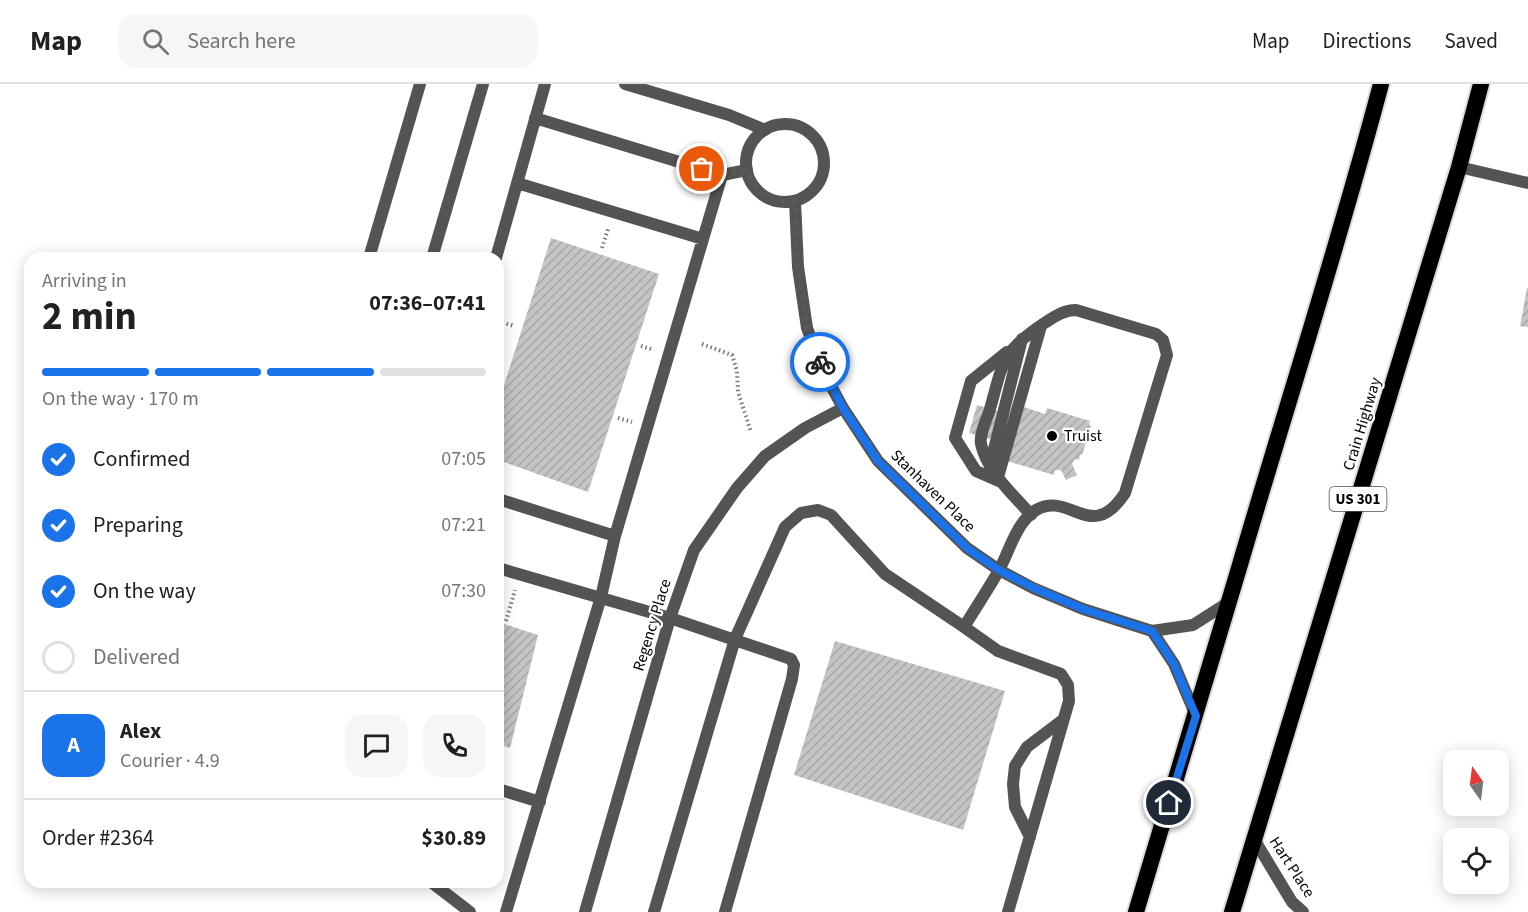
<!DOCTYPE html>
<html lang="en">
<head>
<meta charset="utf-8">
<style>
	:root { --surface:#fff; --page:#f6f6f6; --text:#202124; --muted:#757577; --line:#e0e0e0; --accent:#1a73e8 }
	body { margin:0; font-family:"Source Sans 3",sans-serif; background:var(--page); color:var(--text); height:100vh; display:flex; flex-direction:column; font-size:22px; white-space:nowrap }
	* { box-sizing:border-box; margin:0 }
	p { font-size:20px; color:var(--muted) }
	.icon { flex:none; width:33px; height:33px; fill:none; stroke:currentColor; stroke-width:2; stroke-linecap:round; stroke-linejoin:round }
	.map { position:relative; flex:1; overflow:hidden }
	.side { position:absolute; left:24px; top:168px; width:480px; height:636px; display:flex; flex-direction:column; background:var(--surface); border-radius:18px; box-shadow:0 3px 15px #0003 }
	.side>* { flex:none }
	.needle { width:39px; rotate:346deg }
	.controls { position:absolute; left:1443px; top:666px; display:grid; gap:12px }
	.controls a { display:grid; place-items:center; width:66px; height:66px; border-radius:12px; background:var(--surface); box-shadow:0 3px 15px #0003; font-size:30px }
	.pin { position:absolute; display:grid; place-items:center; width:51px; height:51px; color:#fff; margin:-26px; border:3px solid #fff; border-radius:50%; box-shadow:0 2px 6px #0007 }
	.courier { position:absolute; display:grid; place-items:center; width:60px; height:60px; margin:-30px; border:4px solid #1a73e8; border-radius:50%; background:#fff; color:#222; box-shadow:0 2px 8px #0007 }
	.overview em { font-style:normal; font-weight:700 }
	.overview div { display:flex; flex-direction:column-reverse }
	.overview { display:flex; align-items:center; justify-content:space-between; height:102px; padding:0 18px }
	h1 { font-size:39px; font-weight:700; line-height:45px }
	.bar { display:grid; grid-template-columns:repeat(4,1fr); gap:9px 6px; align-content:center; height:72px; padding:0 18px }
	.bar i { height:8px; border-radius:4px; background:var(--line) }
	.bar .active { background:var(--accent) }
	.bar p { grid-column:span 4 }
	.line { display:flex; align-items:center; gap:15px; padding:0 18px; border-top:2px solid var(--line) }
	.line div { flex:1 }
	.round { display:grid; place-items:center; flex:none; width:63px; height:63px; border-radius:18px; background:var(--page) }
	ol { padding:0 18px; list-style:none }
	li { display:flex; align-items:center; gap:18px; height:66px }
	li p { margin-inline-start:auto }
	li .icon { padding:6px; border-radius:50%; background:var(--accent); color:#fff; stroke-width:4 }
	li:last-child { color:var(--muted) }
	li i { width:33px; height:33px; border:3px solid var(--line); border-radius:50% }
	header { display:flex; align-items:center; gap:36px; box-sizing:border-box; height:84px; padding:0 30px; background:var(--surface); border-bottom:2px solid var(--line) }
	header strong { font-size:28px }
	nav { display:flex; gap:33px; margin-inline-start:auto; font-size:21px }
	.search { width:420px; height:54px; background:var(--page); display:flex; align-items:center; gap:15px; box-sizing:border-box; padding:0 21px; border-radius:18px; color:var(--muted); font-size:22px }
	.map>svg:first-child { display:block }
</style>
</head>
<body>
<header>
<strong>Map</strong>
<div class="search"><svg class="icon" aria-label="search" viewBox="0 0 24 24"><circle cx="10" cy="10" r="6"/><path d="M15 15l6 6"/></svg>Search here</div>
<nav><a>Map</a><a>Directions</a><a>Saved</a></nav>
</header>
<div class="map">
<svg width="1528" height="828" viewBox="0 0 1528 828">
	<defs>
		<pattern id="building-hatch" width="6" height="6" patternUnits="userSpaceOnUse" patternTransform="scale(1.5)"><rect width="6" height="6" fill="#c4c4c4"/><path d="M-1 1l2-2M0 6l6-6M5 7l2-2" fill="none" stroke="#a7a7a7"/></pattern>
	</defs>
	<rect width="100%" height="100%" fill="#fff"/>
	<path fill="url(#building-hatch)" d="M551,154L659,190L588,408L498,376V320Z
		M1527,204H1528V243L1520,242Z
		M977,321L1020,334L1024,323L1045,330L1047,324L1090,337L1089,341L1091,342L1082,371H1080L1079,376L1075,375L1072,380L1077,391L1066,396L1061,386H1055L1054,391L1007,377L1012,361L969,349Z
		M498,538L538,551L510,664L498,660Z
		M835,557L1005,607L963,746L794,691Z"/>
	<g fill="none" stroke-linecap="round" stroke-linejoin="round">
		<defs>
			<path id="trunk" d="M1136,828C1171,714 1205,599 1239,484C1286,323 1338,163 1381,0
				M1232,828L1459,83L1481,0"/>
		</defs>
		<use href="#trunk" stroke="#dbdbdb" stroke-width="20"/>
		<path stroke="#767676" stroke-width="4" stroke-dasharray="1.5 3" stroke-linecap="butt" d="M602,164L608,145
			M498,237L514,242
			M702,260L732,271L737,287L738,308L751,348
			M641,262L651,265
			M498,282H500
			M618,334L632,338
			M506,537L515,506"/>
		<path stroke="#545454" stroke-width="12" d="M625,0L729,31L765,46
			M535,34L722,91
			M1459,83L1528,99
			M517,99L703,155
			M369,174L420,0
			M432,174L483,0
			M496,174L545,0
			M990,381L1022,255
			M998,393L1041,242
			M1001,398L976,387L955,354L971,297L1007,268
			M498,415L615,452
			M498,484L670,534L791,575L794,581L792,595L725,828
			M498,705L540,718
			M1030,753L1015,723L1013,700L1015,682L1027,663L1064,635
			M431,798L470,828
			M506,828L601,513L615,452L722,91L747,86
			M654,828L735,555L785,443L801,429L818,426L831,431L885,490L964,543
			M1008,828L1069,617L1068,601L1061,590L998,567L964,543C975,525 987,507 998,488C1009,469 1016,438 1036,426C1070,406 1091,461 1125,409L1167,271L1163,256L1156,250L1076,226C1063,226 1054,233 1043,240C1001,268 1003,279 990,325C987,335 979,351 981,360C987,388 1013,410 1031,431"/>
		<path stroke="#545454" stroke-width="12" d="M746 79a39 39 0 1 1 78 0a39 39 0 1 1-78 0Z
			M795,117L798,183L807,244L824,289L843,324L878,377L967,464L999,486L1033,504L1083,525L1152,547
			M1196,632L1174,580L1152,547L1193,541L1229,518
			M1254,755L1292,818L1303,828
			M585,828L670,534L694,466L737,404L765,372L805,344L843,324"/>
		<use href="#trunk" stroke="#000" stroke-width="16"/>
	</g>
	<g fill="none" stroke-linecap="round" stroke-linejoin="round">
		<path stroke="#595959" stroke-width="6" stroke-dasharray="0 10.8" d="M702,85L722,91L747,86C755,109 771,120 795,117L798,183L807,244L820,278"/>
		<path stroke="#1a73e8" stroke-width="8" d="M820,278L843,324L878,377L967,464L999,486L1034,504L1083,525L1152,547L1174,580L1196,632L1169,719"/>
	</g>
	<circle fill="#000" stroke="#fff" stroke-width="2" cx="1052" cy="352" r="6"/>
	<g text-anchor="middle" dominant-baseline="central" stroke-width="4.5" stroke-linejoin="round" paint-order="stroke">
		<rect fill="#fff" stroke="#4c4c4c" stroke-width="1.5" x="1329.5" y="403" width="57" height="24" rx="4.5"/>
		<g font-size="15" font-weight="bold" fill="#000">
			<text x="1358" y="415">US 301</text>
		</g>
		<g font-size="16" fill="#000" stroke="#fff">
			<text transform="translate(1362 340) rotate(-73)">Crain Highway</text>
			<text transform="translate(933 407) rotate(44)">Stanhaven Place</text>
			<text transform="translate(652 541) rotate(-73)">Regency Place</text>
			<text transform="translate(1292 783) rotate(57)">Hart Place</text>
		</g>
		<g font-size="16" fill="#000" stroke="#fff" text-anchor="start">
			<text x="1064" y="352">Truist</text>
		</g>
	</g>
</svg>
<div class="controls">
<a><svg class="needle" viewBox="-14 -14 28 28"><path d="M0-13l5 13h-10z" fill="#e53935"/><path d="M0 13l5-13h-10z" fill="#757577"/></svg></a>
<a><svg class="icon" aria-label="locate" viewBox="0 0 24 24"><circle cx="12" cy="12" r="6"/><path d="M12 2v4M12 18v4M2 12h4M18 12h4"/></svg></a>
</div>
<div class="pin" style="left:702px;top:85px;background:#ea580c"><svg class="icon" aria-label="bag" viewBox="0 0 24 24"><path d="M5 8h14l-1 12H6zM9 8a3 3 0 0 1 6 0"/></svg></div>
<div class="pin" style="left:1169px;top:719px;background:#1f2937"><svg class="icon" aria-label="home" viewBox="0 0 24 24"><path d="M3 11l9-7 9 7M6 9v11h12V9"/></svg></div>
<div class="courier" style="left:820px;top:278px"><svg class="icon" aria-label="bike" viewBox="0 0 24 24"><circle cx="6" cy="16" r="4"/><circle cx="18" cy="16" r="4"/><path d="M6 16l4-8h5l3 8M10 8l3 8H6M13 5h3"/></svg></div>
<section class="side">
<div class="overview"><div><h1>2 min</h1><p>Arriving in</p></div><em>07:36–07:41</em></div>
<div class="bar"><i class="active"></i><i class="active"></i><i class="active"></i><i></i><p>On the way · 170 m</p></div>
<ol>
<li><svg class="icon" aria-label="check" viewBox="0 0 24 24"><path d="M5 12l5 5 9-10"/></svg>Confirmed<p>07:05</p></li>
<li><svg class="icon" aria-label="check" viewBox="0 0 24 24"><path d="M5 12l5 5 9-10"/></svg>Preparing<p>07:21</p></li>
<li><svg class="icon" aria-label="check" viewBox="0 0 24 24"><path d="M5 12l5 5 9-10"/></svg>On the way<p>07:30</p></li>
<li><i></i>Delivered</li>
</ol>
<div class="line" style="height:108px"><b class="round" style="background:var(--accent);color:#fff">A</b><div><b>Alex</b><p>Courier · 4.9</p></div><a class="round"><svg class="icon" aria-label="chat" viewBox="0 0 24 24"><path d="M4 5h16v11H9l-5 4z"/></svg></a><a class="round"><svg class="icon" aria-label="phone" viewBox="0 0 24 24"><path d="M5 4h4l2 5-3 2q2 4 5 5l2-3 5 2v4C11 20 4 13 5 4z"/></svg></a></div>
<div class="line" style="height:78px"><div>Order #2364</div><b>$30.89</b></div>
</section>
</div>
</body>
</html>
